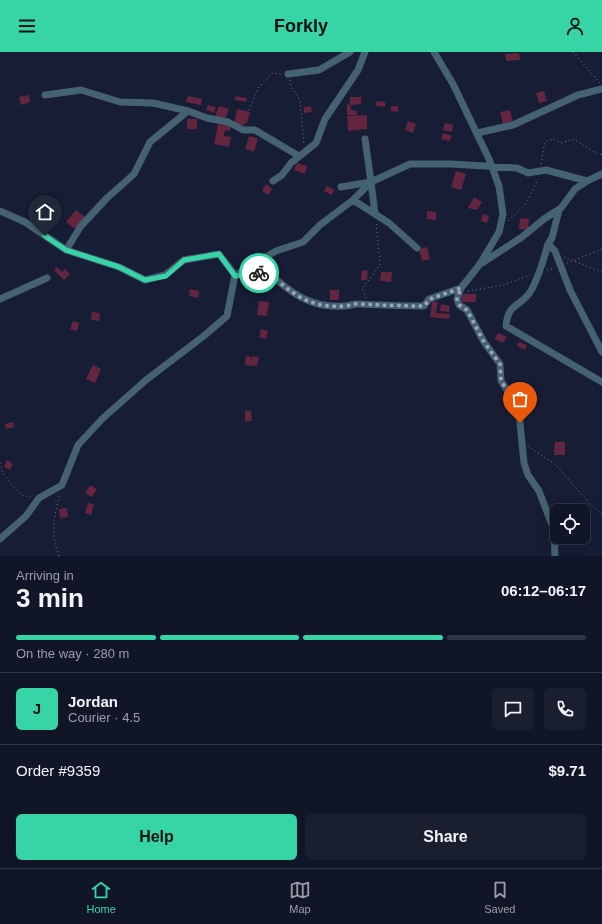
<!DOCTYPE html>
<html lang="en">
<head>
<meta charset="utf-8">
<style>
	:root { --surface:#101627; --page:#191f2f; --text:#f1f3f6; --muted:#9c9fa7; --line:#303544; --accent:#37d4a6 }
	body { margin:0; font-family:Helvetica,sans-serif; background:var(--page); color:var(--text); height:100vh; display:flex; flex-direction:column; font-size:15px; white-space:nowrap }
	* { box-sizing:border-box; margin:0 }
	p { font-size:13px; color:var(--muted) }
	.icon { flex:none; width:22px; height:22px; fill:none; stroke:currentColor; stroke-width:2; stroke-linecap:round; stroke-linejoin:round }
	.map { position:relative; height:504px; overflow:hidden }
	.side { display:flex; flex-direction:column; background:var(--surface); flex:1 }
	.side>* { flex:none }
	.fabs { position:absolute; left:550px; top:452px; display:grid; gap:8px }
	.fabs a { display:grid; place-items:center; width:40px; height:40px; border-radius:6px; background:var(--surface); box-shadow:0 4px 16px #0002,0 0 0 1px var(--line); font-size:20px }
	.pin { position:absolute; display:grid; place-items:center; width:34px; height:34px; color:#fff; margin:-41px -17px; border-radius:50% 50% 50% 0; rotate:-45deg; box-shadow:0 0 4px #0007 }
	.pin .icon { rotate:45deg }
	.courier { position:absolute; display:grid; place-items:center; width:40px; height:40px; margin:-20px; border:3px solid #37d4a6; border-radius:50%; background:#fff; color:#222; box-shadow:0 1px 5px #0007 }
	.head em { font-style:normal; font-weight:700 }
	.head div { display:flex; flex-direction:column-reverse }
	.head { display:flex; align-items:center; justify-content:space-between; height:68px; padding:0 16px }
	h1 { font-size:26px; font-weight:700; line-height:30px }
	.bar { display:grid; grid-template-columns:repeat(4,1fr); gap:6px 4px; align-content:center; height:48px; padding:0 16px }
	.bar i { height:5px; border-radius:3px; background:var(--line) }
	.bar .selected { background:var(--accent) }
	.bar p { grid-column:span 4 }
	.line { display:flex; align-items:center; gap:10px; padding:0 16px; border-top:1px solid var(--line) }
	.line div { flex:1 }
	.round { display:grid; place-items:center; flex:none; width:42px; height:42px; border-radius:6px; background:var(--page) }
	.button { display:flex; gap:8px; margin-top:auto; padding:8px 16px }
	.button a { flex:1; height:46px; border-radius:6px; background:var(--accent); color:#111; font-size:16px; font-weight:700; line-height:46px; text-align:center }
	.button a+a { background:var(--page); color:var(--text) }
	header { display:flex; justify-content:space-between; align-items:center; height:52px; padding:0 16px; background:var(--accent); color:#111; font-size:18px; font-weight:700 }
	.tabs { display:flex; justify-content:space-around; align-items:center; height:56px; border-top:1px solid var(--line); background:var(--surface); font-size:11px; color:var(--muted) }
	.tabs a { display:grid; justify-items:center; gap:2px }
	.tabs .selected { color:var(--accent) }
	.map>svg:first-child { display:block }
</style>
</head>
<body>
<header><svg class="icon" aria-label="menu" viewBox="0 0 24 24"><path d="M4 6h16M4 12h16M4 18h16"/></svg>Forkly<svg class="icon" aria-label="person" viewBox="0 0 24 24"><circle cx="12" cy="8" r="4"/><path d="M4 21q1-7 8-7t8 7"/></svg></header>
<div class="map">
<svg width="602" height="504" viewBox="0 0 602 504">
	<rect width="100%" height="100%" fill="#161d34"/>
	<path fill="#64253f" d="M519,1L520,8L506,9L505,2Z
		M544,39L547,49L539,51L536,41Z
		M29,43L30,50L21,53L19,45Z
		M188,44L202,47L201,53L186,50Z
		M235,44L247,46L246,50L235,48Z
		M350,45H361V52L350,53Z
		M376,49L385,50V55L376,54Z
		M347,51L351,55V58L357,59V63H347Z
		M208,53L216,55L214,61L206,58Z
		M219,54L229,57L225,68L215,64Z
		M311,54L312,60L304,61V55Z
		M391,54H398V60L391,59Z
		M237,57L250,60L247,71H245L244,74L234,71Z
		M510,58L513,70L503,72L500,60Z
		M367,63V77L348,79L347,64Z
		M187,67H197V77H187Z
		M408,69L416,72L413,81L405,78Z
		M445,71L453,73L452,80L443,78Z
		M218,72L230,74V79L225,78L224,84L231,85L229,95L214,92Z
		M443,81L452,84L450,89L441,87Z
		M249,84L258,86L254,100L245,97Z
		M297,111L307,114L305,122L294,118Z
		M456,119L466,122L461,138L451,135Z
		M266,132L272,137L268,143L262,139Z
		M327,134L334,138L332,143L324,139Z
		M474,145L482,150L477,158L468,156Z
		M76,158L85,165L75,177L66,170Z
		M427,159L436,160V168L427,167Z
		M483,162L489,164L487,171L481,169Z
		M520,166L529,167L528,178L519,177Z
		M427,195L430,207L422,209L419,197Z
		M57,215L62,220L65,217L70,222L64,228L54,218Z
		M362,218L368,219L367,228H361Z
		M381,220H392L391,230L380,229Z
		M190,237L199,239L198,246L189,244Z
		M330,238H339V248H330Z
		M462,242H476V250H462Z
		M259,249L269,250L267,264L257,263Z
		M432,249L438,250L436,261L450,262L449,267L430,265Z
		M441,252L450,254L449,260L440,259Z
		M92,260L100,261L99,269L91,268Z
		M73,269L79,271L77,279L70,277Z
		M261,277L268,279L266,287L259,285Z
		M498,281L507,285L503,291L495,287Z
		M519,290L527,293L525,298L517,294Z
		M246,304L251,305V310L252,304L259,305L257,314L245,313Z
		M93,313L101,317L95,331L86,327Z
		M245,359H251L252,369H245Z
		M13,370L14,375L6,377L5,372Z
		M555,390H565V403H554Z
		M7,408L13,412L10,418L4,415Z
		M90,433L97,437L92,445L85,441Z
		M88,451L94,452L91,463L85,461Z
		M67,456L68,465L60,466L59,457Z"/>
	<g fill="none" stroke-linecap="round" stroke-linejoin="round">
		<path stroke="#767c90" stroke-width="1" stroke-dasharray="1 3" stroke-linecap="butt" d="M573,0L600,31
			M290,28L291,34L300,49L304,92
			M249,58L258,36L272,21L281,22
			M541,112L545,90L553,87L561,91L574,87C584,93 591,100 602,103
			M508,169L526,152L538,127
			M564,205L602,220
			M567,211L602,197
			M547,218L555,216
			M468,239L503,233L530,223
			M366,246L362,237L380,213L376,170
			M528,394L555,412L591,453L602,462
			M0,411L3,422L21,443L31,445
			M59,504C50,479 54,466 60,441"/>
		<path stroke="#446271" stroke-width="7" d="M288,22L319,18L350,0
			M45,43L81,38L120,50L153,51L188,59L150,90L134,122L107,146L81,174L66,198
			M188,59L207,66L228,70L243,78H255L299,104
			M477,81L513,73L578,43L602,37
			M365,87L371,130
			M273,129L282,123L291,111L316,91L325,67L358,18L365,0
			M341,135L371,130L353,148
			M559,158L552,186L548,192C544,207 539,223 532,237C523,255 508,249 506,274L602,330
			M0,159L25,170L66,198L119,215L145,228L165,223L184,208L219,202L235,223L227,264L205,283L146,328L102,367L78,393L62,433L39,446L26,464L0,487
			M375,162L371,130L410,112H451L517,116L528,121L546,118L587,129
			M548,192L555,199L570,238L602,300
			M482,211L522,185L544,167L561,156L575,137L587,129L602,122
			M239,221L276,199L303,190L320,173L353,148L389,171L417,196
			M235,223L267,219C290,241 312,257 345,254C349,254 353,252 357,252C380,253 402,254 424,254L429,247L461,236L480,212L499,180L503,162L499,134L489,107L453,32L434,0
			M461,236L457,247L459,253L467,258L484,290L500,312L501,329L514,348L519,361L524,411L528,423L539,439L554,478L555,504
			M0,247L47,226"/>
	</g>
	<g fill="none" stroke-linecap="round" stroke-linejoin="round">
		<path stroke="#9fa5b8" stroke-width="4" stroke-dasharray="0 7.2" d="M259,221L268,219C291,242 311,257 345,254C349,254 353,252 357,252C380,253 402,254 424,254L430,247L461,236L457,247L459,253L467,258L484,290L500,312L501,329L514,348L519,361L520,371"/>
		<path stroke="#37d4a6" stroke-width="5" d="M45,184L66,198L119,215L145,228L166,224L184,208L219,202L235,224L259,221"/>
	</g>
</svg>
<div class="fabs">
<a><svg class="icon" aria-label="locate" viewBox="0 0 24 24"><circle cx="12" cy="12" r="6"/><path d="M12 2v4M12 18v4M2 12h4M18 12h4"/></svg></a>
</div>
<div class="pin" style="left:520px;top:371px;background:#ea580c"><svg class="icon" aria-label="bag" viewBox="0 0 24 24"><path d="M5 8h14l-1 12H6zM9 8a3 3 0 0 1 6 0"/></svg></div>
<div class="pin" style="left:45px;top:184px;background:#1f2937"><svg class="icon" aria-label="home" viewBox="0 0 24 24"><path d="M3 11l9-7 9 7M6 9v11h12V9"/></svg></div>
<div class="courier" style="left:259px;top:221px"><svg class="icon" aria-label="bike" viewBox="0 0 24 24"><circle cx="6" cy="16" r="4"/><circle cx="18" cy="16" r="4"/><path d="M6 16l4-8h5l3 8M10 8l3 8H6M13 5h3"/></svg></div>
</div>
<section class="side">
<div class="head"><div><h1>3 min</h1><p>Arriving in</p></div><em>06:12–06:17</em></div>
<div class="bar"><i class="selected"></i><i class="selected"></i><i class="selected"></i><i></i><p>On the way · 280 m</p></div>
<div class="line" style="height:72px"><b class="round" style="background:var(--accent);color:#111">J</b><div><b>Jordan</b><p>Courier · 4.5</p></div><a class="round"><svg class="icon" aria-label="chat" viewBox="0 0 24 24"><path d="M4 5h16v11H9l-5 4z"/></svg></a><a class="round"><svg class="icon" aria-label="phone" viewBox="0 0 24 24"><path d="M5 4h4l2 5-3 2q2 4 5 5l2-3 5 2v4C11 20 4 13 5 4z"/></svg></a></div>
<div class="line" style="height:52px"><div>Order #9359</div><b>$9.71</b></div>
<div class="button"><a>Help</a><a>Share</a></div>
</section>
<nav class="tabs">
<a class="selected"><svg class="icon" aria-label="home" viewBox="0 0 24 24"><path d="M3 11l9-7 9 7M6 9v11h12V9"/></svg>Home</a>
<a><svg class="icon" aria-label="map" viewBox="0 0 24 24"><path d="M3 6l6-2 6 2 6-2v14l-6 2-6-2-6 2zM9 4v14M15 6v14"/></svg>Map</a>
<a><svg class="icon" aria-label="saved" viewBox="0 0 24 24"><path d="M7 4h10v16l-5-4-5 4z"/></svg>Saved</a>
</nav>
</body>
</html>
